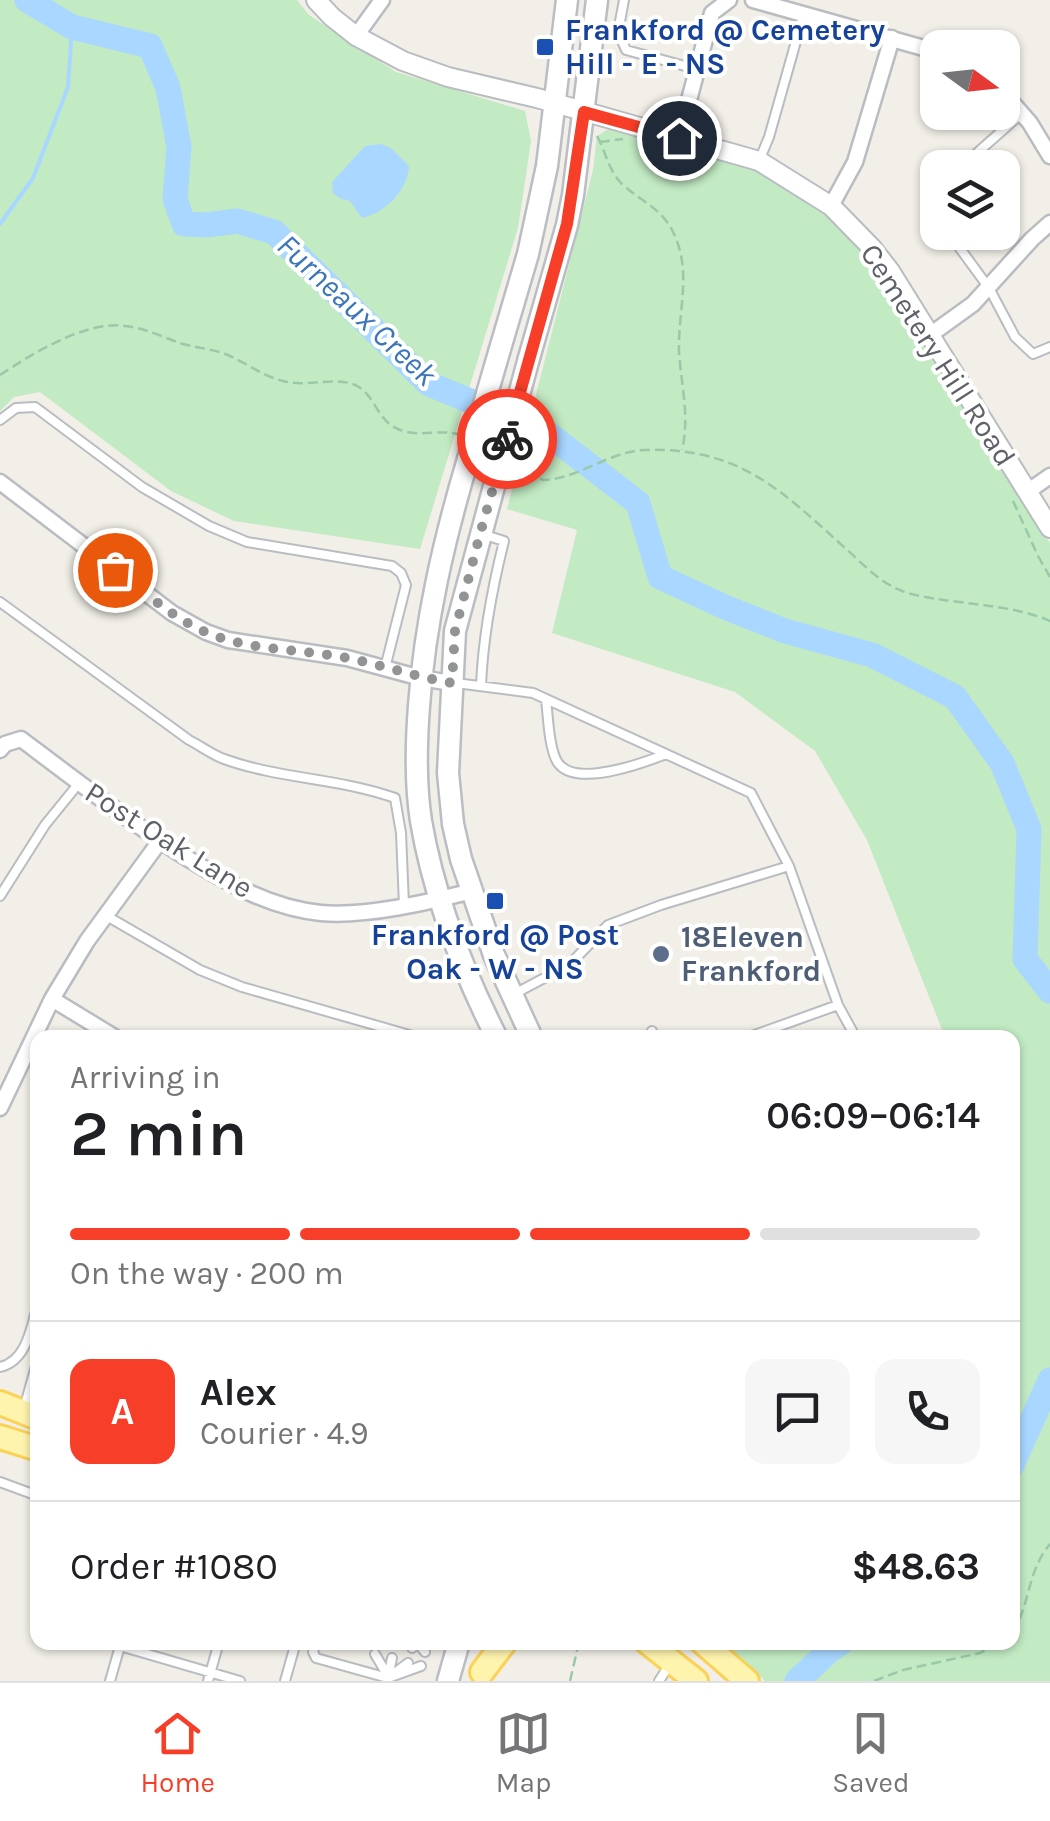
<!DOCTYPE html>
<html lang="en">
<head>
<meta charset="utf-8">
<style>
	:root { --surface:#fff; --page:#f6f6f6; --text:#202124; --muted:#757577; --line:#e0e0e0; --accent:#f63e28 }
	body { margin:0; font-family:Karla,sans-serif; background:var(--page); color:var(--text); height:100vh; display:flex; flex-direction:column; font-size:38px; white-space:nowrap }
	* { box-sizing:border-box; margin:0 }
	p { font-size:32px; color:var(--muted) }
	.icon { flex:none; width:55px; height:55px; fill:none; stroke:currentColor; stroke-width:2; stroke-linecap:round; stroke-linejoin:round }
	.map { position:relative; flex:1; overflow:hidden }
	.panel { position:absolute; left:30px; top:1030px; width:990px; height:620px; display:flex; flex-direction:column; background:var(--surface); border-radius:20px; box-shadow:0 2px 8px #0004 }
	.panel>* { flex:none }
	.needle { width:65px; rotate:105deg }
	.buttons { position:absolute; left:920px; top:30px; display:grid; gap:20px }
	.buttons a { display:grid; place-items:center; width:100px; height:100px; border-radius:20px; background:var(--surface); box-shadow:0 2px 8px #0004; font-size:50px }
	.pin { position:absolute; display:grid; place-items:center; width:85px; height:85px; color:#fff; margin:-42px; border:5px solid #fff; border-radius:50%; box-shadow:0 2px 10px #0007 }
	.courier { position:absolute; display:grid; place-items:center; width:100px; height:100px; margin:-50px; border:8px solid #f63e28; border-radius:50%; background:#fff; color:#222; box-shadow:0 2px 12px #0007 }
	.head em { font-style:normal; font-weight:600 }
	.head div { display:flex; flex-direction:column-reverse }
	.head { display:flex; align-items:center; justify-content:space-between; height:170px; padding:0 40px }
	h1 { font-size:65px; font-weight:600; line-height:75px }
	.bar { display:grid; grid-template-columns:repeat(4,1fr); gap:15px 10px; align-content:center; height:120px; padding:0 40px }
	.bar i { height:12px; border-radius:8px; background:var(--line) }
	.bar .selected { background:var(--accent) }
	.bar p { grid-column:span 4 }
	.line { display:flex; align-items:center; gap:25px; padding:0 40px; border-top:2px solid var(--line) }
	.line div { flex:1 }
	.round { display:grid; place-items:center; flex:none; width:105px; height:105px; border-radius:20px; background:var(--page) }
	.tabs { display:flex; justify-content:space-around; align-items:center; height:140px; border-top:2px solid var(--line); background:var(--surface); font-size:28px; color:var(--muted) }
	.tabs a { display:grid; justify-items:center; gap:5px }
	.tabs .selected { color:var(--accent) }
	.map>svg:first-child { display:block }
</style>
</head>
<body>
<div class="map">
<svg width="1050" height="1681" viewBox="0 0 1050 1681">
	<rect width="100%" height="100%" fill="#f1efe7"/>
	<path fill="#c2eac3" d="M0,0H297L309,15L396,72L525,111L531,141L518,228L420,549L234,521L171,491L40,392L14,397L0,411Z
		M610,128L759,171L805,198L846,233L878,274L909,319L1050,543V1681H765L724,1643L1012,1642V1038L945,1037L867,840L815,751L735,692L552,633L577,530L507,509L593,170L597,136Z"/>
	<path fill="#a9d7ff" d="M381,144L391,148L409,166C408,190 385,213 362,218L349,200L341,199L333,193L332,182L365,146Z"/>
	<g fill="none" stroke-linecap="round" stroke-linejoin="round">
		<path stroke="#a9d7ff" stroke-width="4" d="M0,224L33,178L68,87L72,27"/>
		<path stroke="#a9d7ff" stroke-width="25" d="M27,0L72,27L150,46L168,88L179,147L175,199L184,224L207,225L237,221L274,232L429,384L547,433L638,503L660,577L727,608L785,631L872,655L955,697L1002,763L1029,829L1025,959L1050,991
			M1012,1465L1050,1380
			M797,1681L830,1650L842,1642"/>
		<defs>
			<path id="service" d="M624,0L618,32L626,50L696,69
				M759,161L769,137L804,13
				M960,168L1022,113
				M948,232L989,288L1015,337L1033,354L1050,347
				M0,420L16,408L35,407L142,487L209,526L247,542L392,566L401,573L406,585L385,668
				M0,602L189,740C201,746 212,755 224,759C279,779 339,778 395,798L401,833L404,905
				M456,683L533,693L751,793L789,866L838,1005L856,1038
				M481,686C483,636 492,589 504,541L482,534
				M546,699C548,716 549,750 558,763C576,788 643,763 666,754
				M0,896L45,825L79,783
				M105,915L200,970L242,987L420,1038
				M514,994L569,965L608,925L661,905L789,866
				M652,1031L654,1038
				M746,1038L838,1005
				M0,1367C27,1361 31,1327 38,1304
				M24,1408L38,1359
				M0,1482L38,1496
				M316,1642L313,1652L316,1658L388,1678L421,1666
				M410,1642L412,1648
				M417,1642L425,1652
				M396,1644L397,1642
				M375,1654L389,1678
				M392,1658L388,1678L408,1663
				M110,1681L120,1646L240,1681
				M208,1681L219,1642
				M285,1681L296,1642
				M659,1681L670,1664"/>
			<path id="minor" d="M753,0L938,52
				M356,36L382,0
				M1002,91L1030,123L1050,156
				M679,138L712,13L729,0
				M831,206L855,162L892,38
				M930,335L973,304L1032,239L1050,223
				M0,482L172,613L206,632L228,640L347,658L421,678L451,683
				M1027,492L1050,476
				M0,750L5,744L21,739C74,779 126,819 182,855C226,882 269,908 321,913C366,917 429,902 472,891
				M52,999L116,1038
				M0,1108L52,999L87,941L160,841"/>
			<path id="tertiary" d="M316,0L332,17L356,36L403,61L448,77L537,98L759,161L831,206L872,248L890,271L1050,528"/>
			<path id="secondary" d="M500,349L528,254L547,166L567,0
				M529,358L567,225L573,195L597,0
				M468,459C444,540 425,621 419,706C416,745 415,783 421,821C434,897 462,969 497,1038
				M499,468L455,631L448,773L453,824L461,859L494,955L532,1038
				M448,1681L459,1642"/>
			<path id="primary" d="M0,1403L38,1418
				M0,1437L38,1449
				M647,1642L696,1681
				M702,1642L747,1681
				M482,1672L505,1642"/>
		</defs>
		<use href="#service" stroke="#b9bcc1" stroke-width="12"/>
		<use href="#minor" stroke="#b9bcc1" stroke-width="19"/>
		<use href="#tertiary" stroke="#b9bcc1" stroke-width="22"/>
		<use href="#secondary" stroke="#babdc3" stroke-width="25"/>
		<use href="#primary" stroke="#fcd255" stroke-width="28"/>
		<path stroke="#99c9a8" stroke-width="2.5" stroke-dasharray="10 5" stroke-linecap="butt" d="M597,136C606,152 608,170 622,184C639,200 660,207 672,230C693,270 678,308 679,351C681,385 690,416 682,450
			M600,142L623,139
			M0,375C32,354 86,320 125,326C146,328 164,338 183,344C198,348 213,349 228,355C246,363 263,376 283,381C307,388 337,375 357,386C376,396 377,421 398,429C417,438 438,429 458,434
			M523,454C532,462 531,473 543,480C579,479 609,451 645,450C739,447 781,490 845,548C862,563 879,582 900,590C911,595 925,597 937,599C974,605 1016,606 1050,621
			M1013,501L1038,556L1050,577
			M1012,1632C1031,1605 1026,1573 1050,1544
			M570,1681L579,1642
			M874,1681L903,1670L980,1653L1001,1642"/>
		<use href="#service" stroke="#fff" stroke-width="8"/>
		<use href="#minor" stroke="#fff" stroke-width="14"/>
		<use href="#tertiary" stroke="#fff" stroke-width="18"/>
		<use href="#secondary" stroke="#fff" stroke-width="20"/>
		<use href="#primary" stroke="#fff4ae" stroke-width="22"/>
		<defs>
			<path id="secondary-bridge" d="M468,459L500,349
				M499,468L529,358"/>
		</defs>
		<use href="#secondary-bridge" stroke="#babdc3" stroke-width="25" stroke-linecap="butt"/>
		<use href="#secondary-bridge" stroke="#fff" stroke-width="20"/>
	</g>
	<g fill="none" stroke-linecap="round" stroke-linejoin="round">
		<path stroke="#919394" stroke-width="10" stroke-dasharray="0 18" d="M115,570C145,592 175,620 210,634C253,651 302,649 347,658C382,665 416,677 452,683L455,631L480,534L507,439"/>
		<path stroke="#f63e28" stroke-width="12" d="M507,439L567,224L584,112L679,138"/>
	</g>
	<g fill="#1a4fb4" stroke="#fff" stroke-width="4">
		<rect x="535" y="37" width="20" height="20" rx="5"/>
		<rect x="485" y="891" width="20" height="20" rx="5"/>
	</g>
	<circle fill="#5c6f8a" stroke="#fff" stroke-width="4" cx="661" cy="954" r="10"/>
	<g text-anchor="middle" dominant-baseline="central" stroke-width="8" stroke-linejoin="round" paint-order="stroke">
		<g font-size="30" font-weight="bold" fill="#164399" stroke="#fff" text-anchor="start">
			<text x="565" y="30">Frankford @ Cemetery<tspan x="565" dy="34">Hill - E - NS</tspan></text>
			<text x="495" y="935" text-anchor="middle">Frankford @ Post<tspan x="495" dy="34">Oak - W - NS</tspan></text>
		</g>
		<g font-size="30" fill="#5e6268" stroke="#fff">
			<text transform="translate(938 355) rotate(57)">Cemetery Hill Road</text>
			<text transform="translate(169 840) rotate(32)">Post Oak Lane</text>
		</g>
		<g font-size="30" font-weight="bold" fill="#4e5e75" stroke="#fff" text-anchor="start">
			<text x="681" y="937">18Eleven<tspan x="681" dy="34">Frankford</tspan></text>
		</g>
		<g font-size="32" font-style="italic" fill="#3c76ba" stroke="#fff">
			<text transform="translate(357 310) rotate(43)">Furneaux Creek</text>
		</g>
	</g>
</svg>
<div class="buttons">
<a><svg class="needle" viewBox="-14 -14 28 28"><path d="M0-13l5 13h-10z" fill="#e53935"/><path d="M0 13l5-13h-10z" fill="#757577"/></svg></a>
<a><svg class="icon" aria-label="layers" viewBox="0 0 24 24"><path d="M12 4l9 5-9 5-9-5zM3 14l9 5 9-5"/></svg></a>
</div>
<div class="pin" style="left:115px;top:570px;background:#ea580c"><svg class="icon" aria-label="bag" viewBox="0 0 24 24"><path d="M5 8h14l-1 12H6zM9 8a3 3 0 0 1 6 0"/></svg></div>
<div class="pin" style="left:679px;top:138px;background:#1f2937"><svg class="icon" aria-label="home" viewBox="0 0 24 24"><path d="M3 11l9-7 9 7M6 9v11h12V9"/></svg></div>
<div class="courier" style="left:507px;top:439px"><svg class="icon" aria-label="bike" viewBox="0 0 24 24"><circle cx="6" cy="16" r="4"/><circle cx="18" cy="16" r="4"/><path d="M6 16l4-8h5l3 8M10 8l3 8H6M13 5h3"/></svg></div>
<section class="panel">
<div class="head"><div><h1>2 min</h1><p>Arriving in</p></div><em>06:09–06:14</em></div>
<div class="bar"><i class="selected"></i><i class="selected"></i><i class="selected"></i><i></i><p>On the way · 200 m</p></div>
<div class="line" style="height:180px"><b class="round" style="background:var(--accent);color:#fff">A</b><div><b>Alex</b><p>Courier · 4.9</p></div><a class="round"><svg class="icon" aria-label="chat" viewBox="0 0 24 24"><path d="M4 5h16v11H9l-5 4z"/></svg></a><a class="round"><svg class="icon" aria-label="phone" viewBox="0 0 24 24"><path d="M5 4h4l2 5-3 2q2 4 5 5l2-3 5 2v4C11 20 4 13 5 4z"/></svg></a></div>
<div class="line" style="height:130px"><div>Order #1080</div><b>$48.63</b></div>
</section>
</div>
<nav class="tabs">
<a class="selected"><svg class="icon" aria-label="home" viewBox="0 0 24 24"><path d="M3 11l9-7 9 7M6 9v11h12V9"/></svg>Home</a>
<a><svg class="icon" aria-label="map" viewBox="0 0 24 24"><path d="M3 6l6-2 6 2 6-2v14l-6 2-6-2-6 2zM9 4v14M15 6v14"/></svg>Map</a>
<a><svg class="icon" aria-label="saved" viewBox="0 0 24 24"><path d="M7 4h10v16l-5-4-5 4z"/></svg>Saved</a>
</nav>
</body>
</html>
